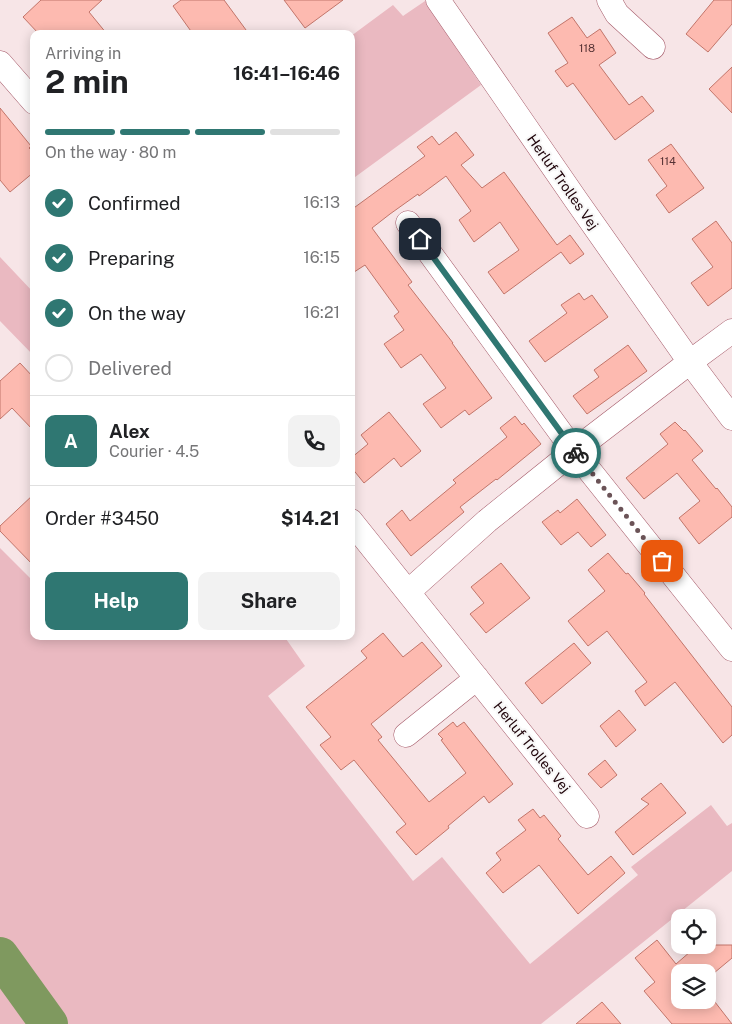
<!DOCTYPE html>
<html lang="en">
<head>
<meta charset="utf-8">
<style>
	:root { --surface:#fff; --page:#f2f2f2; --text:#202124; --muted:#757577; --line:#e0e0e0; --accent:#2f7772 }
	body { margin:0; font-family:"Public Sans",sans-serif; background:var(--page); color:var(--text); height:100vh; display:flex; flex-direction:column; font-size:19px; white-space:nowrap }
	* { box-sizing:border-box; margin:0 }
	p { font-size:16px; color:var(--muted) }
	.icon { flex:none; width:28px; height:28px; fill:none; stroke:currentColor; stroke-width:2; stroke-linecap:round; stroke-linejoin:round }
	.map { position:relative; flex:1; overflow:hidden }
	.drawer { position:absolute; left:30px; top:30px; width:325px; height:610px; display:flex; flex-direction:column; background:var(--surface); border-radius:10px; box-shadow:0 2px 12px #0003 }
	.drawer>* { flex:none }
	.fabs { position:absolute; left:671px; top:909px; display:grid; gap:10px }
	.fabs a { display:grid; place-items:center; width:45px; height:45px; border-radius:10px; background:var(--surface); box-shadow:0 2px 12px #0003; font-size:25px }
	.pin { position:absolute; display:grid; place-items:center; width:42px; height:42px; color:#fff; margin:-21px; border-radius:10px; box-shadow:0 2px 8px #0006 }
	.courier { position:absolute; display:grid; place-items:center; width:50px; height:50px; margin:-25px; border:4px solid #2f7772; border-radius:50%; background:#fff; color:#222; box-shadow:0 1px 6px #0007 }
	.headline em { font-style:normal; font-weight:700 }
	.headline div { display:flex; flex-direction:column-reverse }
	.headline { display:flex; align-items:center; justify-content:space-between; height:85px; padding:0 15px }
	h1 { font-size:32px; font-weight:700; line-height:38px }
	.bar { display:grid; grid-template-columns:repeat(4,1fr); gap:8px 5px; align-content:center; height:60px; padding:0 15px }
	.bar i { height:6px; border-radius:4px; background:var(--line) }
	.bar .on { background:var(--accent) }
	.bar p { grid-column:span 4 }
	.line { display:flex; align-items:center; gap:12px; padding:0 15px; border-top:1px solid var(--line) }
	.line div { flex:1 }
	.round { display:grid; place-items:center; flex:none; width:52px; height:52px; border-radius:10px; background:var(--page) }
	ol { padding:0 15px; list-style:none }
	li { display:flex; align-items:center; gap:15px; height:55px }
	li p { margin-inline-start:auto }
	li .icon { padding:5px; border-radius:50%; background:var(--accent); color:#fff; stroke-width:4 }
	li:last-child { color:var(--muted) }
	li i { width:28px; height:28px; border:2px solid var(--line); border-radius:50% }
	.cta { display:flex; gap:10px; margin-top:auto; padding:10px 15px }
	.cta a { flex:1; height:58px; border-radius:10px; background:var(--accent); color:#fff; font-size:20px; font-weight:700; line-height:58px; text-align:center }
	.cta a+a { background:var(--page); color:var(--text) }
	.map>svg:first-child { display:block }
</style>
</head>
<body>
<div class="map">
<svg width="732" height="1024" viewBox="0 0 732 1024">
	<rect width="100%" height="100%" fill="#f7e5e7"/>
	<path fill="#eab9c1" d="M425,1L481,85L351,180V36L393,5L403,16Z
		M0,257L34,293V356L0,321Z
		M0,548L34,582V636H284L305,666L268,696L413,881L442,857L530,964L638,875L631,867L711,805L727,826L732,823V871L541,1024H0Z"/>
	<g fill="none" stroke-linecap="round" stroke-linejoin="round">
		<path stroke="#7f995f" stroke-width="38" d="M0,956L49,1024"/>
	</g>
	<path fill="#fdbab0" stroke="#c2756a" d="M41,0H102L89,12L107,34H39L23,17Z
		M181,0H224L249,34H193L173,6Z
		M284,0H343L305,28Z
		M714,0H732V24L708,52L686,34Z
		M572,17L587,38L600,29L616,53L599,65L629,105L642,96L654,111L615,140L573,83L567,87L555,71L568,63L548,33Z
		M732,67V113L709,89Z
		M0,108L31,146L29,148L34,153V172L10,192L0,180Z
		M456,132L474,155L461,165L482,188L504,172L557,245L570,235L584,254L570,264L561,252L504,294L488,272L519,250L500,222L474,242L459,220L471,211L446,176L419,196L418,194L390,214L372,228L412,282L408,285L453,343H452L492,398L469,415L465,410L441,428L423,404L446,388L421,354L401,368L384,344L404,330L394,316L399,312L365,265L351,274V210L425,156L417,147L432,136L439,145Z
		M671,144L704,188L669,213L656,195L667,186L648,160Z
		M716,221L732,243V288L708,306L691,283L713,267L692,239Z
		M579,293L584,300L592,295L608,317L545,362L529,341L567,313L561,305Z
		M628,345L647,371L587,414L573,396L599,377L594,370Z
		M20,363L34,378V431L12,408L0,419V381Z
		M389,412L421,451L401,467L394,458L364,483L351,467V458L368,444L361,435Z
		M515,416L522,425L524,423L541,444L497,480L496,479L460,507L464,512L411,556L386,524L402,510L410,521L456,483L453,480L507,437L500,428Z
		M675,422L684,431L685,430L703,451L692,460L716,489L717,488L732,507V517L699,544L679,518L700,501L677,473L644,499L626,478L668,444L660,434Z
		M34,494V566L0,531V526Z
		M577,499L606,535L591,547L578,532L561,545L542,522L558,510L560,513Z
		M608,553L626,574L628,573L645,593L644,594L732,707V735L723,743L675,682L645,706L635,691L647,682L607,631L588,646L568,621L605,591L588,570Z
		M501,563L530,598L486,633L470,614L484,603L471,587Z
		M383,633L403,657L422,642L442,666L371,724L382,737L378,740L429,802L466,773L441,740L443,739L438,734L453,722L457,727L464,722L513,784L489,803L484,796L448,826L449,828L416,855L396,832L406,824L354,760L341,770L320,745L331,737L306,707L367,658L361,651Z
		M574,643L591,663L542,704L525,683Z
		M619,710L636,730L616,747L600,726Z
		M605,760L617,775L601,788L588,774Z
		M661,783L686,813L633,855L615,832L649,804L641,799Z
		M533,809L540,818L544,815L561,836L558,839L588,875L611,856L625,873L578,914L539,865L503,893L486,873L501,860L496,853L526,830L518,820Z
		M657,940L676,964L698,945H732V958L708,978V972H680V1000H708V993L732,1024H672L644,991L655,982L635,958Z
		M602,1002L621,1024H576Z"/>
	<g fill="none" stroke-linecap="round" stroke-linejoin="round">
		<defs>
			<path id="minor" d="M438,0L576,200L690,362L732,418
				M609,0L617,14L653,47
				M0,63L34,102
				M408,223L574,451L732,649
				M351,521L587,816
				M408,592L487,521L574,451L690,362L732,331
				M406,735L477,678"/>
		</defs>
		<use href="#minor" stroke="#a55a69" stroke-width="25"/>
		<use href="#minor" stroke="#fff" stroke-width="24"/>
	</g>
	<g fill="none" stroke-linecap="round" stroke-linejoin="round">
		<path stroke="#6b5357" stroke-width="5" stroke-dasharray="0 9" d="M576,453L662,561"/>
		<path stroke="#2f7772" stroke-width="6" d="M420,239L576,453"/>
	</g>
	<g text-anchor="middle" dominant-baseline="central" stroke-width="4" stroke-linejoin="round" paint-order="stroke">
		<g font-size="11" fill="#563234">
			<text x="587" y="48">118</text>
			<text x="668" y="161">114</text>
		</g>
		<g font-size="14" fill="#1f040a" stroke="#f7f7f7">
			<text transform="translate(563 182) rotate(55)">Herluf Trolles Vej</text>
			<text transform="translate(532 747) rotate(51)">Herluf Trolles Vej</text>
		</g>
	</g>
</svg>
<div class="fabs">
<a><svg class="icon" aria-label="locate" viewBox="0 0 24 24"><circle cx="12" cy="12" r="6"/><path d="M12 2v4M12 18v4M2 12h4M18 12h4"/></svg></a>
<a><svg class="icon" aria-label="layers" viewBox="0 0 24 24"><path d="M12 4l9 5-9 5-9-5zM3 14l9 5 9-5"/></svg></a>
</div>
<div class="pin" style="left:662px;top:561px;background:#ea580c"><svg class="icon" aria-label="bag" viewBox="0 0 24 24"><path d="M5 8h14l-1 12H6zM9 8a3 3 0 0 1 6 0"/></svg></div>
<div class="pin" style="left:420px;top:239px;background:#1f2937"><svg class="icon" aria-label="home" viewBox="0 0 24 24"><path d="M3 11l9-7 9 7M6 9v11h12V9"/></svg></div>
<div class="courier" style="left:576px;top:453px"><svg class="icon" aria-label="bike" viewBox="0 0 24 24"><circle cx="6" cy="16" r="4"/><circle cx="18" cy="16" r="4"/><path d="M6 16l4-8h5l3 8M10 8l3 8H6M13 5h3"/></svg></div>
<section class="drawer">
<div class="headline"><div><h1>2 min</h1><p>Arriving in</p></div><em>16:41–16:46</em></div>
<div class="bar"><i class="on"></i><i class="on"></i><i class="on"></i><i></i><p>On the way · 80 m</p></div>
<ol>
<li><svg class="icon" aria-label="check" viewBox="0 0 24 24"><path d="M5 12l5 5 9-10"/></svg>Confirmed<p>16:13</p></li>
<li><svg class="icon" aria-label="check" viewBox="0 0 24 24"><path d="M5 12l5 5 9-10"/></svg>Preparing<p>16:15</p></li>
<li><svg class="icon" aria-label="check" viewBox="0 0 24 24"><path d="M5 12l5 5 9-10"/></svg>On the way<p>16:21</p></li>
<li><i></i>Delivered</li>
</ol>
<div class="line" style="height:90px"><b class="round" style="background:var(--accent);color:#fff">A</b><div><b>Alex</b><p>Courier · 4.5</p></div><a class="round"><svg class="icon" aria-label="phone" viewBox="0 0 24 24"><path d="M5 4h4l2 5-3 2q2 4 5 5l2-3 5 2v4C11 20 4 13 5 4z"/></svg></a></div>
<div class="line" style="height:65px"><div>Order #3450</div><b>$14.21</b></div>
<div class="cta"><a>Help</a><a>Share</a></div>
</section>
</div>
</body>
</html>
